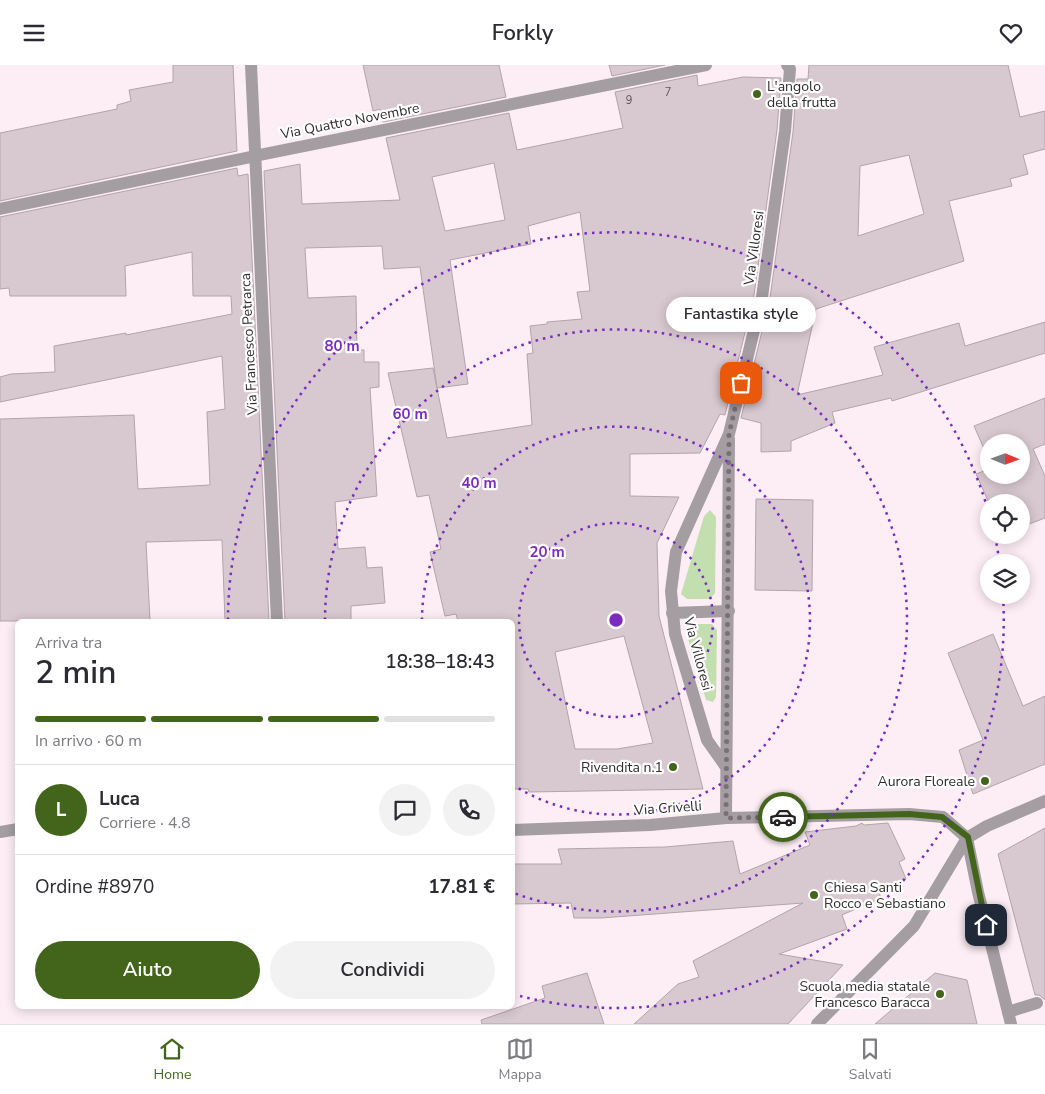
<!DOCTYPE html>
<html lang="it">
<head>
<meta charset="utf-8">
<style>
	:root { --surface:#fff; --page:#f2f2f3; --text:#2b2b33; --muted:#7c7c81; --line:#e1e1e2; --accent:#42641b }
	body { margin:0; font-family:"Nunito Sans",sans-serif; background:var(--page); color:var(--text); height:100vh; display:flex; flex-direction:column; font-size:19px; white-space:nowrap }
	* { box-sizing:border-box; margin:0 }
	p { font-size:16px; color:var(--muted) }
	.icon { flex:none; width:28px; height:28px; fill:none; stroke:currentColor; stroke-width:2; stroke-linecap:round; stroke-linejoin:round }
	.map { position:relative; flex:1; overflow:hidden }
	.details { position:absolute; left:15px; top:554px; width:500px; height:390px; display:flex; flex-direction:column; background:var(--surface); border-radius:8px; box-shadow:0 2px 12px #0003 }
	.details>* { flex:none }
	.needle { width:32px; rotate:91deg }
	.fabs { position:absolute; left:980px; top:369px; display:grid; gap:10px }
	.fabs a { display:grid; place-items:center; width:50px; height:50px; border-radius:50%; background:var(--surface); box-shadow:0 2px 12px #0003; font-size:25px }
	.pin { position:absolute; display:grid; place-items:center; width:42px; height:42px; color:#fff; margin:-21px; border-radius:10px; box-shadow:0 2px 8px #0006 }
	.courier { position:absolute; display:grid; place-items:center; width:50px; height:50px; margin:-25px; border:4px solid #42641b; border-radius:50%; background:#fff; color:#222; box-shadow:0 1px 6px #0007 }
	.bubble { position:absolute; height:35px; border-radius:18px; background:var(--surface); box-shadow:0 2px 12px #0003; font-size:16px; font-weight:600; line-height:35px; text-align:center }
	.head em { font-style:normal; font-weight:600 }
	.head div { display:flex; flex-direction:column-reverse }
	.head { display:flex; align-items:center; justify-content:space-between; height:85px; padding:0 20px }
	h1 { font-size:32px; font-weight:600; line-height:38px }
	.bar { display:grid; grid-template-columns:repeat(4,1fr); gap:8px 5px; align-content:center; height:60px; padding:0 20px }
	.bar i { height:6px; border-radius:4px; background:var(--line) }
	.bar .selected { background:var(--accent) }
	.bar p { grid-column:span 4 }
	.line { display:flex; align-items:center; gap:12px; padding:0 20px; border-top:1px solid var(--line) }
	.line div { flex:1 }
	.round { display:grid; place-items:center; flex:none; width:52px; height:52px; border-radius:26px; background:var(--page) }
	.button { display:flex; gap:10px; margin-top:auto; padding:10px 20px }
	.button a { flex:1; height:58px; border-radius:30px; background:var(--accent); color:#fff; font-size:20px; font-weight:600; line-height:58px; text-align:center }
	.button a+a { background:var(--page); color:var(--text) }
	header { display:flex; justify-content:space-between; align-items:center; height:65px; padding:0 20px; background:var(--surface); font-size:22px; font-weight:600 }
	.menu { display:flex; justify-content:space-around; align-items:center; height:70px; border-top:1px solid var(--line); background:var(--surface); font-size:14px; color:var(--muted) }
	.menu a { display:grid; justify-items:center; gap:2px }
	.menu .selected { color:var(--accent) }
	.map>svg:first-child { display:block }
</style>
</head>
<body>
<header><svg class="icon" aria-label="menu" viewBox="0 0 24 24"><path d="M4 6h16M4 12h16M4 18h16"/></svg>Forkly<svg class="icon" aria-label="heart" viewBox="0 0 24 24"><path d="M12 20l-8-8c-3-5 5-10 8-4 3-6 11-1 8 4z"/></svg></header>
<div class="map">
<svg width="1045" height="959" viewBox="0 0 1045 959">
	<rect width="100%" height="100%" fill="#fdedf5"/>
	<path fill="#c4dfaf" d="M710,445L716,452L715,528L710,534H687L681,529L704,451Z
		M691,559H712L717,565L716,632L713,637L706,635L686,567Z"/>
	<path fill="#d8c8d0" stroke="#b3a3ab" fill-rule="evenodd" d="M173,0H233L237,86L0,136V68L117,44V40L131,36L129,25L173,17Z
		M363,0H499L506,32L383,57L380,44L373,46Z
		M609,0H665L612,11Z
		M809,0H1008L1020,52L1045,46V84L1023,90L1028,109L1010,114L1012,121L949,136L964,196L816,244L797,330L883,310L874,282L959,258L965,281L1045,257V288L892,336L891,333L832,347L835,358L791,376V386L761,387V358L741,353L770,233L793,67L797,14H808ZM909,90L924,149L858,171L860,101Z
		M697,10L698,21L743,12L781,13L777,65L754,230L725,350L720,349L700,388L630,389V431L679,432L657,478L659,551L703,724L529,727L528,724H512V556H458L456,549L445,551L430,487L441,484L429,430L417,432L388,308L433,303L447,373L532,360L527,289L533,288L530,261L547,259V257L582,254L577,227L590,226L580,147L528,161L531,179L450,195L468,319L437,323L420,202L384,204L382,181L305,183L308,233L356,231L357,285H364V297H379V322L370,323L377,431L335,437L338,484L365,482L367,503L382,502L385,538L351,541V556H285L264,106L300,99L302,139L400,135L386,73L509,48L517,85L623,63L615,27ZM494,98L505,155L445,166L432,112ZM624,571L653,678L617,684H575L555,587Z
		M237,103L238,111L248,109L269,556H225L222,475L146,477L150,556H0V354L134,350L138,424L210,420L207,347L225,344L222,291L0,337V312L11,309L55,307L54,281L126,268V270L232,249L231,231H193L192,187L125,201L126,231H10L9,223L0,224V152Z
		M1045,333V379L1033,384L1045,411V453L1021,462V438H989L976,409L989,404V410H1021V378H989V395L974,361Z
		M756,434L813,435L812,526L755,525Z
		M993,569L1023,641L1045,631V699L973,729L959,685L983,675L948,588Z
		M862,758L864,760L888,758L905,794L899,797L906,814L879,827L881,833L842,850L847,864L779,889L843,900L788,959H634L678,919L699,912L693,896L803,838L601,853H574L571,838L512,839V799H562L558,784L665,782L733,776L740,809L810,780L805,767L856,761Z
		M1045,763V935L1039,930H1035L998,789Z
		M587,908L604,959H482L481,955L545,933L542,921Z
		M935,908L967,915L977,959H875Z"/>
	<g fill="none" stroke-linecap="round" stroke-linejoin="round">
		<path stroke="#a49da1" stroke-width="12" d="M672,548L729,546
			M1008,947L1037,938"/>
		<path stroke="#a49da1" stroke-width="12" d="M251,0L277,556
			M0,144L255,91L706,0
			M726,702L707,675L675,569L671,526L676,487L729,369L762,232L785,66L790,4L787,0
			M726,753L729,374
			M512,765L650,760L726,753L909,749L943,752L967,773
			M0,767L18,764
			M967,773L978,827L1011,959
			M817,959L914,861L967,773L987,761L1045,736"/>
	</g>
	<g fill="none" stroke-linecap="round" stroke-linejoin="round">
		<path stroke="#797074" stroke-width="5" stroke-dasharray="0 9" d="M741,318L729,369L726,753L783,752"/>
		<path stroke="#42641b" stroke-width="6" d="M783,752L909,749L942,752L968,772L986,860"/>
	</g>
	<g fill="none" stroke="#7b2cbf" stroke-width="2.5" stroke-dasharray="2.5 5">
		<circle cx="616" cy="555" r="97"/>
		<path d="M422 555A194 194 0 1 1 513 720"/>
		<path d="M325 555A291 291 0 1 1 514 828"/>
		<path d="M228 555A388 388 0 0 1 988 445M995 471A388 388 0 0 1 999 494M1003 531A388 388 0 0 1 516 930"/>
	</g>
	<g fill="#42641b" stroke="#fff" stroke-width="2">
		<circle cx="757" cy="29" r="5"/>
		<circle cx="673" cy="702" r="5"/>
		<circle cx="985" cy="716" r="5"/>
		<circle cx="814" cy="830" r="5"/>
		<circle cx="940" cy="929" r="5"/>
	</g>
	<g text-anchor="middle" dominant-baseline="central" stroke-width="4.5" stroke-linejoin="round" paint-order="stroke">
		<g font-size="11" fill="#5c5357">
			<text x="668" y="27">7</text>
			<text x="629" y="35">9</text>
		</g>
		<g font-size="14" fill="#322c2f" stroke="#fff" text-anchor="end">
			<text x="767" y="21" text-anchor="start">L'angolo<tspan x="767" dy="16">della frutta</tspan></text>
			<text x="663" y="702">Rivendita n.1</text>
			<text x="975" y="716">Aurora Floreale</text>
			<text x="824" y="822" text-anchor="start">Chiesa Santi<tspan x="824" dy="16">Rocco e Sebastiano</tspan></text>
			<text x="930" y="921">Scuola media statale<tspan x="930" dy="16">Francesco Baracca</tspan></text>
		</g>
		<g font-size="14" fill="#322c2f" stroke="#fff">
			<text transform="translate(350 56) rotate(-11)">Via Quattro Novembre</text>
			<text transform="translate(754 183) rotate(-82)">Via Villoresi</text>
			<text transform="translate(249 279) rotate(-93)">Via Francesco Petrarca</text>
			<text transform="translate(698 589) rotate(75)">Via Villoresi</text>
			<text transform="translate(668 743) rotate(-4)">Via Crivelli</text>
		</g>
	</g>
	<circle cx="616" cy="555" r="8" fill="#7b2cbf" stroke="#fff" stroke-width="2.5"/>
	<g font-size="15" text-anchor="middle" font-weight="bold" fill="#7b2cbf" stroke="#fff" stroke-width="4.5" stroke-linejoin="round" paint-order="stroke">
		<text x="342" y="286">80 m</text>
		<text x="410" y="354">60 m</text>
		<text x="479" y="423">40 m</text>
		<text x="547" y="492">20 m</text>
	</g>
</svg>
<div class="fabs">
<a><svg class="needle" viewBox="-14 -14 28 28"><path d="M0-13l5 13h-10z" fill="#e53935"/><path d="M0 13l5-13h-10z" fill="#7c7c81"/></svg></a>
<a><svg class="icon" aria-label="locate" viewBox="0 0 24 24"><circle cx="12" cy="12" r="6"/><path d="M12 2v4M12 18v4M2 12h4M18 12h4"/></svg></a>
<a><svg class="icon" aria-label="layers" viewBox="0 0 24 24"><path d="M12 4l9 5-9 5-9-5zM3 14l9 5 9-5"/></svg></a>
</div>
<div class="pin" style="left:741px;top:318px;background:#ea580c"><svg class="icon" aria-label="bag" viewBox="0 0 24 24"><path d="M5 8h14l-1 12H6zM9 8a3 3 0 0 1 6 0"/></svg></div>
<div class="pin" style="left:986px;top:860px;background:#1f2937"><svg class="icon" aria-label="home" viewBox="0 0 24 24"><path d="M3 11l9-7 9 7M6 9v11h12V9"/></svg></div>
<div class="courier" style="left:783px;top:752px"><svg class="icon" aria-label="car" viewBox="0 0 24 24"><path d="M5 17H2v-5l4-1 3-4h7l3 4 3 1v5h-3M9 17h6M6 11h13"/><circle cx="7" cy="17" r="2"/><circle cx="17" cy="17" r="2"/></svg></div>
<div class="bubble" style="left:666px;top:232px;width:150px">Fantastika style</div>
<section class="details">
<div class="head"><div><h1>2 min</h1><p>Arriva tra</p></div><em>18:38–18:43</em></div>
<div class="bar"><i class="selected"></i><i class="selected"></i><i class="selected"></i><i></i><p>In arrivo · 60 m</p></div>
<div class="line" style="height:90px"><b class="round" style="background:var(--accent);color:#fff">L</b><div><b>Luca</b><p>Corriere · 4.8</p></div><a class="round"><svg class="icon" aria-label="chat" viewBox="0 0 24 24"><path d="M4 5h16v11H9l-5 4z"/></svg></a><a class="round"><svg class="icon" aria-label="phone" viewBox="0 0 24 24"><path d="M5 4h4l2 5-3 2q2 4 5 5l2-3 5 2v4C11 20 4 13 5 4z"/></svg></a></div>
<div class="line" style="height:65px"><div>Ordine #8970</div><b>17.81 €</b></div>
<div class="button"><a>Aiuto</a><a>Condividi</a></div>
</section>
</div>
<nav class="menu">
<a class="selected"><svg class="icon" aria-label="home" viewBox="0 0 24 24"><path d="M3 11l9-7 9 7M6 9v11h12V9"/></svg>Home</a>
<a><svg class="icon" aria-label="map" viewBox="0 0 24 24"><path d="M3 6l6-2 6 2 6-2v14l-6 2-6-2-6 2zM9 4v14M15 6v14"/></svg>Mappa</a>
<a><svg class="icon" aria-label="saved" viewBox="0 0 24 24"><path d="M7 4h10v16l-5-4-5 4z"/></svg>Salvati</a>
</nav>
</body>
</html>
